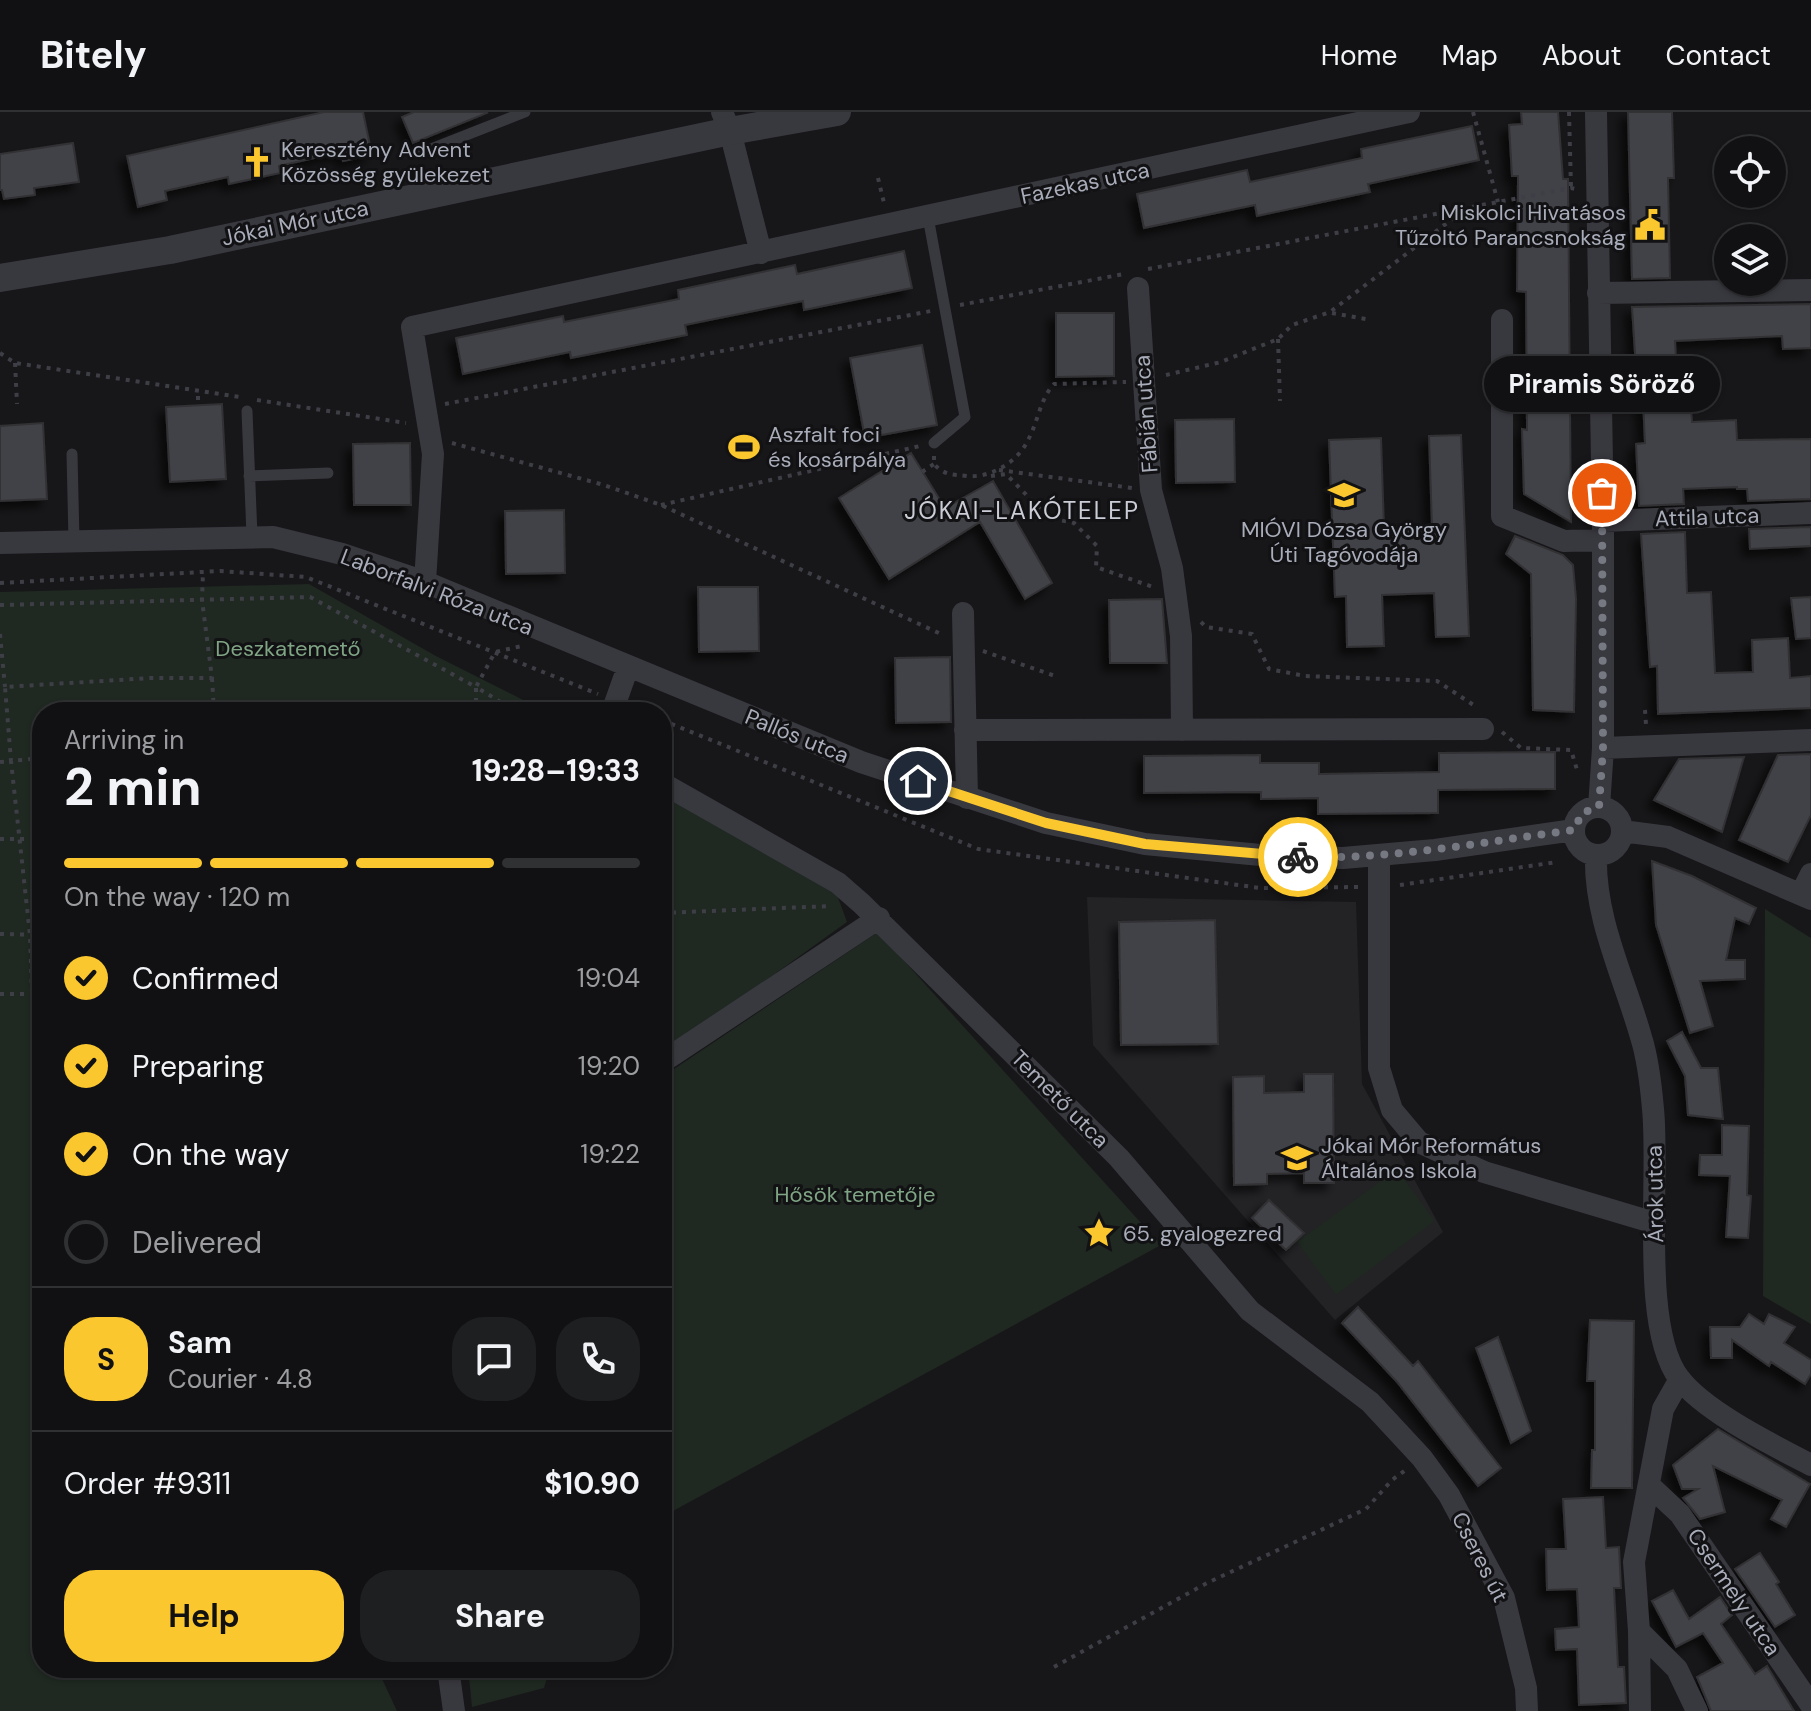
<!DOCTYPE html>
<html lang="en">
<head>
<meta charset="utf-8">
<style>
	:root { --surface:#111113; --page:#1e1f21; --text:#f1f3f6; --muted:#9c9da0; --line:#303133; --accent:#fac72f }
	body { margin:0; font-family:"DM Sans",sans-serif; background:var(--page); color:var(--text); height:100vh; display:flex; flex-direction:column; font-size:30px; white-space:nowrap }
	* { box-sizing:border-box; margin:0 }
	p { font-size:26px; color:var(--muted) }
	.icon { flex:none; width:44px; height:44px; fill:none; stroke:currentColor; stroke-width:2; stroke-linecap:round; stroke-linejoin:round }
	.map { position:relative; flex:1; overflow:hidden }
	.sheet { position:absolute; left:32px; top:590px; width:640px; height:976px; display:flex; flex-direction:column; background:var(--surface); border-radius:32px; box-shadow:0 2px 6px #0004,0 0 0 2px var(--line) }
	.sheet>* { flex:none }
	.buttons { position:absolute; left:1714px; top:24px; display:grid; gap:16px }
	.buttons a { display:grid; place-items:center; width:72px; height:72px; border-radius:50%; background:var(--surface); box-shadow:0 2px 6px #0004,0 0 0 2px var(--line); font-size:40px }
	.pin { position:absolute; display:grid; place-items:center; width:68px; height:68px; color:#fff; margin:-34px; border:4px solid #fff; border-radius:50%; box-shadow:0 2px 8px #0007 }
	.courier { position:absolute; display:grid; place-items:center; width:80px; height:80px; margin:-40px; border:6px solid #fac72f; border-radius:50%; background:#fff; color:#222; box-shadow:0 2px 10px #0007 }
	.bubble { position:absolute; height:56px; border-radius:28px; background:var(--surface); box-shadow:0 2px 6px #0004,0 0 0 2px var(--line); font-size:26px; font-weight:700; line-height:56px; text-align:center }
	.head em { font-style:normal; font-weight:700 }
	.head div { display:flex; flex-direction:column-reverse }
	.head { display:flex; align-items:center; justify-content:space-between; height:136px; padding:0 32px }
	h1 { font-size:52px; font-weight:700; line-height:60px }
	.bar { display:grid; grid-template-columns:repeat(4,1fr); gap:12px 8px; align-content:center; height:96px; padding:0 32px }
	.bar i { height:10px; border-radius:6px; background:var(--line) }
	.bar .on { background:var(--accent) }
	.bar p { grid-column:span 4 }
	.line { display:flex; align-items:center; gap:20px; padding:0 32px; border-top:2px solid var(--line) }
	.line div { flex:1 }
	.round { display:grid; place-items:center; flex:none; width:84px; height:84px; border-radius:32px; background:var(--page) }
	ol { padding:0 32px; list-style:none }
	li { display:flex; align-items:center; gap:24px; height:88px }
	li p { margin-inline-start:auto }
	li .icon { padding:8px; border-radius:50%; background:var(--accent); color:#111; stroke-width:4 }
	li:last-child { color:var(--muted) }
	li i { width:44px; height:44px; border:4px solid var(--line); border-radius:50% }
	.action { display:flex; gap:16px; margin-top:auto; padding:16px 32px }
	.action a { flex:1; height:92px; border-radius:32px; background:var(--accent); color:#111; font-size:32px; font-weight:700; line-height:92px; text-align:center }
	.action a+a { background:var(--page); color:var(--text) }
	header { display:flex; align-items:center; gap:48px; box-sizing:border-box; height:112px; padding:0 40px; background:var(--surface); border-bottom:2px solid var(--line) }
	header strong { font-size:38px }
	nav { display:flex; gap:44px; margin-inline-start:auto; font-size:28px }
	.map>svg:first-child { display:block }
</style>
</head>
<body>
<header>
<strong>Bitely</strong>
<nav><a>Home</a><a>Map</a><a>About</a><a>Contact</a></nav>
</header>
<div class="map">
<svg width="1811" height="1599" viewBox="0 0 1811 1599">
	<defs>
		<filter id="shadow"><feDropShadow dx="-7" dy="7" stdDeviation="4" flood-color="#0009"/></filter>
	</defs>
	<rect width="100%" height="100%" fill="#171719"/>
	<path fill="#232326" d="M1087,785L1356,790L1362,972L1443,1120L1335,1208L1093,933Z"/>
	<path fill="#1f2821" d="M309,472L436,544L547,600H42V1556H377L397,1599H0V480Z
		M662,678L836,780L847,810L718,903L662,936Z
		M1765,797L1811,826V1212L1763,1184Z
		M878,820L1161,1133L662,1405V965Z
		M1397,1057L1435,1109L1336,1183L1297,1130Z
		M468,1556H550L544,1576L472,1595Z"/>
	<path fill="#414246" stroke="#313135" stroke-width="2" filter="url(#shadow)" d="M324,0H363L372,43L343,49L341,40L279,54L280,61L229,72L228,65L165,79L167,88L138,95L127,44Z
		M414,0H486L487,1L413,31L402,5Z
		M1521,0H1558L1563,67H1568L1571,410L1524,382L1522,317L1527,318L1526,180L1517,179L1518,64H1512L1509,13L1522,12Z
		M1628,0H1672L1674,66H1668L1670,166L1632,167Z
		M1472,14L1479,48L1368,72L1370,80L1257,104L1255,93L1144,116L1137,82L1247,58L1250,70L1362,46L1361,37Z
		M73,31L79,70L34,76L35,83L4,87L2,78H0V42Z
		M904,139L912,176L804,198L803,189L685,213L687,223L571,246L570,240L463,262L456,226L563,204L564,210L679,187L678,178L795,153L797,162Z
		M1811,192V236L1783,237L1782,224L1675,229L1677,263H1689L1692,310L1736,308L1737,328L1811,327V387L1748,389L1747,377H1737V375L1683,377L1684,392L1639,394L1636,332L1645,331L1643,288H1638L1632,195Z
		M1056,201H1114V264L1056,265Z
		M922,233L937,313L865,326L850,246Z
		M222,292L226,367L170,370L166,295Z
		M1234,307L1235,370L1176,371L1175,308Z
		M43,311L47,387L0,389V314Z
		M1461,323L1469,524L1436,525L1434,481L1382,483L1384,534L1347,535L1346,484L1335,485L1329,328L1381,326L1384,416L1432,414L1429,324Z
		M410,331L411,393H354L353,332Z
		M911,341L945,396L993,369L1052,471L1025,487L980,410L889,467L839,386Z
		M564,398L565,461L506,462L505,399Z
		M1811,415V434L1750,437L1749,417Z
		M1685,420L1687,481L1711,480L1715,561L1753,560L1752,528L1788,526L1790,566L1811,564V596L1658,602L1657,554L1650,555L1641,422Z
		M1515,424L1563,443L1573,453L1576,487L1574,600L1533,598L1531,462L1506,442Z
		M698,475H758L759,539L699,540Z
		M1811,485V526L1796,527L1791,486Z
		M1162,487L1167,551H1110L1109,488Z
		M950,545L951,610L896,611L895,546Z
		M1555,640V677L1438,678V701L1318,702V686L1261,687V680L1144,681V644L1260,643V651H1319V662L1439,660V641Z
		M1811,642V703L1788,750L1739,728L1778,643Z
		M1744,645L1722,720L1654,688L1679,647Z
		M1652,749L1692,764L1756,796L1749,812L1735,806L1726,848H1745V867L1700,869L1713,914L1690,921L1656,813Z
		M1215,808L1218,932L1121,933L1119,810Z
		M1682,920L1701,956H1718L1723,1007L1688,1003L1685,964L1667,929Z
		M1304,962H1333L1334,1071H1304V1061L1267,1062V1072L1234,1073L1233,965L1264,964V981L1304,980Z
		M1722,1013L1749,1014L1747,1083L1751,1084L1748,1126L1726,1125L1730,1064L1699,1063L1700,1043H1722Z
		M1269,1088L1304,1121L1286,1138L1252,1106Z
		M1358,1195L1413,1254L1418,1249L1501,1356L1478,1374L1397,1270L1342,1211Z
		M1749,1202L1764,1212L1769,1202L1795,1215L1784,1231L1811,1248V1262L1805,1272L1771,1250L1769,1254L1732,1228V1246H1711L1710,1215H1740Z
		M1590,1208L1634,1209L1632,1376H1591L1592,1338H1595V1269H1587Z
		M1498,1225L1531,1319L1511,1331L1476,1236Z
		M1718,1317L1810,1372L1786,1415L1771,1407L1782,1388L1713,1354L1725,1400L1700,1407L1683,1386L1698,1377H1682L1673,1353Z
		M1603,1385L1606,1436L1619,1435L1621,1476H1614L1618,1555H1624L1626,1591L1579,1593L1577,1537L1556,1538L1555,1517L1579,1515L1577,1477L1547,1478L1546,1437H1566L1563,1387Z
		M1760,1441L1779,1470L1776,1472L1795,1503L1775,1515L1735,1457Z
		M1673,1478L1689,1507L1720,1485L1732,1503L1721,1512L1755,1562L1767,1554L1794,1599H1711L1697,1565L1723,1551L1703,1521L1676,1535L1652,1489Z"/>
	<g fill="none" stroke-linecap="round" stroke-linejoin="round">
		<path stroke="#3e3f46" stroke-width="4" stroke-dasharray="4 6" stroke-linecap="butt" d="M1473,0L1498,90
			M1569,0L1571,76
			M878,66L884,91
			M1148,157L1571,76L1575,77
			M960,193L1124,162
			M1332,201L1371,208
			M1278,227L1280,289
			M0,241L15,251L240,285
			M15,251L17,292
			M1166,263L1221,250L1278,227L1292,213L1330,200L1464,98
			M198,288V279
			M257,288L406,311
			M445,292L931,199
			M452,331L604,373L661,393L941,522
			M934,344V352C945,364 952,362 967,364C991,366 1018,350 1028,328C1038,310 1040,287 1054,272L1126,270
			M999,358L1132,376
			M922,360L934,352
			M991,364L1006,362L1049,406L1074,411L1097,434L1096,455L1153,475
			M661,393L920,334
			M0,471L220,459L306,465L598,582
			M0,493L310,485L476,575L495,540L522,534
			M1201,510L1206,515L1252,522L1269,557L1305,564L1437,569L1475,594
			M0,522L5,575
			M983,539L1058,565
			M212,566L214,600
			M1645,598L1646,613
			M476,600V575L517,600
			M662,608L978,737L1260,776L1360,775
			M1502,620L1521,636L1571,638L1578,661
			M42,646L11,649L5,575L150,566H212L202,488L203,460
			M0,650L11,649L30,823L35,968H42
			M0,727H34L42,731
			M1400,773L1557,750
			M662,801L831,794
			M0,822L42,823
			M0,882H42
			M35,968L41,1067
			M1054,1555L1207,1471L1366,1397L1392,1368L1407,1357"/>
		<path stroke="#38383f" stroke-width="11" d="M418,42L525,0
			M928,105L965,305L934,331
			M247,299L252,424
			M72,342L74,428
			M249,364L328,361"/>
		<path stroke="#38383f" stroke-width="22" d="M722,0L730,19L761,141
			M1596,0L1603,409V636L1599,695
			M1138,176L1151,378L1172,456L1181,524L1182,618
			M1598,181L1811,178
			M1502,208V404L1564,429L1602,428
			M1603,409L1811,401
			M0,431L273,425L342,442L425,470L861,650L1046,711L1145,732L1271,744L1343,746L1435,738L1574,718
			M425,470L433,342L412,215L1409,0
			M963,501L967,686
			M612,600L628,555
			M965,618L1483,617
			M1603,636L1811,628
			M662,671L838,771L862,792L1119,1046L1250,1199L1370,1290L1422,1346L1449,1383L1504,1486L1526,1576L1527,1599
			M1574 719a24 24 0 1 1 48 0a24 24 0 1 1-48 0Z
			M1622,719L1668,725L1811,787
			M1379,743V956L1392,998L1419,1030L1484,1060L1655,1111
			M1596,743C1594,806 1624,865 1641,925C1648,947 1651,974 1653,997C1660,1064 1640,1215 1679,1266C1705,1300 1773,1333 1811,1353
			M1801,782L1811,762
			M662,950L879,806
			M1649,1373L1680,1402L1811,1593
			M1639,1519L1677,1557L1697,1599
			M448,1556L454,1599
			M1640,1599L1639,1519L1634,1450L1663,1297L1680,1267"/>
		<path stroke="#38383f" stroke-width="28" d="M0,166L170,138L730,19L837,0"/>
	</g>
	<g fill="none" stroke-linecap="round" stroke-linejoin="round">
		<path stroke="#767882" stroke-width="8" stroke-dasharray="0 14.4" d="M1298,745C1391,748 1482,730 1574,718L1582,701L1599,695L1603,636L1602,381"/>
		<path stroke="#fac72f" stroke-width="10" d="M918,669L1046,711L1145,732L1298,745"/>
	</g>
	<defs>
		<symbol id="church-bare" viewBox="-9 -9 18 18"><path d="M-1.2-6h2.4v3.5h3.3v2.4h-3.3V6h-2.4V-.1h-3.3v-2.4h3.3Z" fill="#fac72f" stroke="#121214" stroke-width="2.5" paint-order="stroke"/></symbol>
		<symbol id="civic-bare" viewBox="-9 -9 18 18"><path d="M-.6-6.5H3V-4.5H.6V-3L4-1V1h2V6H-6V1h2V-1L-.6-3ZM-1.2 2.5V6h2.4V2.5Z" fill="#fac72f" stroke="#121214" stroke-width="2.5" paint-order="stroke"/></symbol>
		<symbol id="stadium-bare" viewBox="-9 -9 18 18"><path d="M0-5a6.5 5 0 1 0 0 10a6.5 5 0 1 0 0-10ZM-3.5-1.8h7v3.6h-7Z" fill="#fac72f" stroke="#121214" stroke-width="2.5" paint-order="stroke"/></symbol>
		<symbol id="school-bare" viewBox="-9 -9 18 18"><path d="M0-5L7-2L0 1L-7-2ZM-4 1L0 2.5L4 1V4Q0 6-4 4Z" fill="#fac72f" stroke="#121214" stroke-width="2.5" paint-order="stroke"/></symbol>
		<symbol id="sight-bare" viewBox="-9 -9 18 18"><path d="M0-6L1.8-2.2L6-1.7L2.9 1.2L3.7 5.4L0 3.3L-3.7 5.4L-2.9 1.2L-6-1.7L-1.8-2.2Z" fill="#fac72f" stroke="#121214" stroke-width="2.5" paint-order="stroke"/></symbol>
	</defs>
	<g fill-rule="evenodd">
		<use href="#church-bare" x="235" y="28" width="44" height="44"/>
		<use href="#civic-bare" x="1628" y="91" width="44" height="44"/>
		<use href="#stadium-bare" x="722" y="313" width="44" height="44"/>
		<use href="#school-bare" x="1322" y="361" width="44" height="44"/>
		<use href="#school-bare" x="1275" y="1024" width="44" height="44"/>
		<use href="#sight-bare" x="1077" y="1099" width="44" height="44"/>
	</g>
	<g text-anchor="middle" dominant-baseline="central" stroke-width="6" stroke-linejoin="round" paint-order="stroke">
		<g font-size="22" fill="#a9adba" stroke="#121214" text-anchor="start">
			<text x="281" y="37">Keresztény Advent<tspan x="281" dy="25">Közösség gyülekezet</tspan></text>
			<text x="1626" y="100" text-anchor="end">Miskolci Hivatásos<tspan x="1626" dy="25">Tűzoltó Parancsnokság</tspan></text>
			<text x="768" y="322">Aszfalt foci<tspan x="768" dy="25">és kosárpálya</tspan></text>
			<text x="1344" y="417" text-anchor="middle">MIÓVI Dózsa György<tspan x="1344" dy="25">Úti Tagóvodája</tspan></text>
			<text x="1321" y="1033">Jókai Mór Református<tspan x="1321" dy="25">Általános Iskola</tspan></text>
			<text x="1123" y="1121">65. gyalogezred</text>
		</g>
		<g font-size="22" fill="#a9adba" stroke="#121214">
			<text transform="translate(1085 71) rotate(-12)">Fazekas utca</text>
			<text transform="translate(295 111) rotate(-12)">Jókai Mór utca</text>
			<text transform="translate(1146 302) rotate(-94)">Fábián utca</text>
			<text transform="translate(1707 405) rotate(-2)">Attila utca</text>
			<text transform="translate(437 480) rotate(21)">Laborfalvi Róza utca</text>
			<text transform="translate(797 624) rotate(22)">Pallós utca</text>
			<text transform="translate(1060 987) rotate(45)">Temető utca</text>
			<text transform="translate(1655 1082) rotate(-91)">Árok utca</text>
			<text transform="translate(1480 1445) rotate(63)">Cseres út</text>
			<text transform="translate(1734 1480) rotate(56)">Csermely utca</text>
		</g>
		<g font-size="22" fill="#7fa585" stroke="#121214">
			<text x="288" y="536">Deszkatemető</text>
			<text x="855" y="1082">Hősök temetője</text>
		</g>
		<g font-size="24" letter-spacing="2" fill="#caccd6" stroke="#121214">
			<text x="1022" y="398">JÓKAI-LAKÓTELEP</text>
		</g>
	</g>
</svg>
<div class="buttons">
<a><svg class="icon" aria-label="locate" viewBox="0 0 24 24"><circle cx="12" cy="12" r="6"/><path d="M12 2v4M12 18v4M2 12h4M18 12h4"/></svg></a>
<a><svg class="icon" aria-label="layers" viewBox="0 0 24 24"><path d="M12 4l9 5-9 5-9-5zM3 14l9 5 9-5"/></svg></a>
</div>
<div class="pin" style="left:1602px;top:381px;background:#ea580c"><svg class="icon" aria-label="bag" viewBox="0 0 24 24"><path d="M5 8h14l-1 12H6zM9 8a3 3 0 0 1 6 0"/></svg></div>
<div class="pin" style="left:918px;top:669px;background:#1f2937"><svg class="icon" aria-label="home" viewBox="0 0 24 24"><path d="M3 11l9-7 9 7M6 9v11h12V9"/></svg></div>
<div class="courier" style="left:1298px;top:745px"><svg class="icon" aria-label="bike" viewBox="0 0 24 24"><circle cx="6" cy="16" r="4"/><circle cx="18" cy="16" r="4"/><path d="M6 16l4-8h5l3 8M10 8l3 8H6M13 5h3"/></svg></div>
<div class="bubble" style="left:1484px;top:244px;width:236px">Piramis Söröző</div>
<section class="sheet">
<div class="head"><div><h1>2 min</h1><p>Arriving in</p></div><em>19:28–19:33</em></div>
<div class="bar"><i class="on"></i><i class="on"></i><i class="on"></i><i></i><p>On the way · 120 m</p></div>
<ol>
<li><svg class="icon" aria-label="check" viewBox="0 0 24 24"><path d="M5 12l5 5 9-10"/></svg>Confirmed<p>19:04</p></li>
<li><svg class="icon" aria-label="check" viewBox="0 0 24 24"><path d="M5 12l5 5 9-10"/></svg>Preparing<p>19:20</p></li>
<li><svg class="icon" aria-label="check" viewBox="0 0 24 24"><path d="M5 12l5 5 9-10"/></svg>On the way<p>19:22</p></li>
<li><i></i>Delivered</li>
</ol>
<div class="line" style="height:144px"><b class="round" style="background:var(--accent);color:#111">S</b><div><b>Sam</b><p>Courier · 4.8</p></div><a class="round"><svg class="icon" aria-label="chat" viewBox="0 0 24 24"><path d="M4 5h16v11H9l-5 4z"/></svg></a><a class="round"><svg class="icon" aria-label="phone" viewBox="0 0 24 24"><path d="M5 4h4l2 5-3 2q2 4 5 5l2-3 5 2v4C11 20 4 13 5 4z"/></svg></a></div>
<div class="line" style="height:104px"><div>Order #9311</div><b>$10.90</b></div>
<div class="action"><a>Help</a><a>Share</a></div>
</section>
</div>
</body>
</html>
